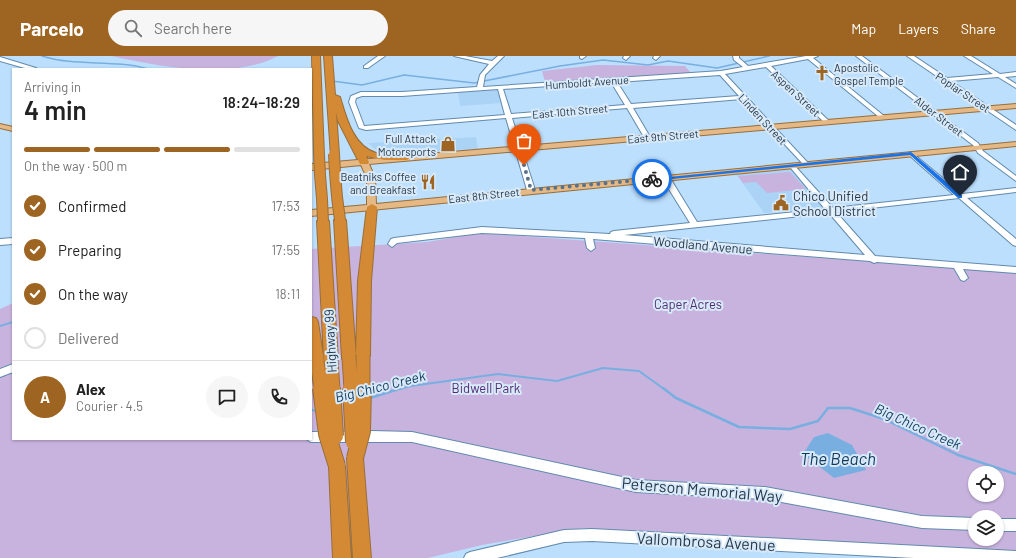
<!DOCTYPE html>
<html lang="en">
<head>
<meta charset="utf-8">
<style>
	:root { --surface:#fff; --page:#f6f6f6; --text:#222; --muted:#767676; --line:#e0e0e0; --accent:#9e6522 }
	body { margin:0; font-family:Barlow,sans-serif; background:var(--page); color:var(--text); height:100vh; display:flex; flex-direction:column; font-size:15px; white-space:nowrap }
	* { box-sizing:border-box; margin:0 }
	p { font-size:13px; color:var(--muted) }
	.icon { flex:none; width:22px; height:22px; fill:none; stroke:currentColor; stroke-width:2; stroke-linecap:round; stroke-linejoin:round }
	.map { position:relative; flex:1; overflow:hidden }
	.panel { position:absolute; left:12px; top:12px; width:300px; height:372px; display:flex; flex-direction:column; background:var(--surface); border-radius:0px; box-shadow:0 1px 3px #0004 }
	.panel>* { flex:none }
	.controls { position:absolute; left:968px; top:410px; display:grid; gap:8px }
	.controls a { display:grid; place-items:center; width:36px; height:36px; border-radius:50%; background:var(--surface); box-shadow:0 1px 3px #0004; font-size:20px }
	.pin { position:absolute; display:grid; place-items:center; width:34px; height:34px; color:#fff; margin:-41px -17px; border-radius:50% 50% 50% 0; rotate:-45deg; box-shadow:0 0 4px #0007 }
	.pin .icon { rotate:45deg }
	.courier { position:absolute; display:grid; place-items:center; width:40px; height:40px; margin:-20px; border:3px solid #1a73e8; border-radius:50%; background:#fff; color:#222; box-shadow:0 1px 5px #0007 }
	.head em { font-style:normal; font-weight:600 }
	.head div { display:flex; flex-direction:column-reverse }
	.head { display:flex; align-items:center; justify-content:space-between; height:68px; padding:0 12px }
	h1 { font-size:26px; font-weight:600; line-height:30px }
	.bar { display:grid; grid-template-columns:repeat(4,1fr); gap:6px 4px; align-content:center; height:48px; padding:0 12px }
	.bar i { height:5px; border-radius:3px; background:var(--line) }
	.bar .current { background:var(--accent) }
	.bar p { grid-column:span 4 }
	.line { display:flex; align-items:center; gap:10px; padding:0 12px; border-top:1px solid var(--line) }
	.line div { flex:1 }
	.round { display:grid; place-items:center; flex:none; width:42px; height:42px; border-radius:21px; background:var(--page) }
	ol { padding:0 12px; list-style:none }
	li { display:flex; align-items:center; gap:12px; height:44px }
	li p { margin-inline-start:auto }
	li .icon { padding:4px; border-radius:50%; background:var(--accent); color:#fff; stroke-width:4 }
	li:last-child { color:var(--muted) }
	li i { width:22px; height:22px; border:2px solid var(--line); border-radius:50% }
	header { display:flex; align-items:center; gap:24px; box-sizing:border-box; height:56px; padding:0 20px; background:var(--accent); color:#fff }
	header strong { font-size:19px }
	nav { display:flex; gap:22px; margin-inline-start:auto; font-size:14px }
	.search { width:280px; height:36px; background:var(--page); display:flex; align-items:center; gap:10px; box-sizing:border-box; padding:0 14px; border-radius:22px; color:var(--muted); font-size:15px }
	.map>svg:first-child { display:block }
</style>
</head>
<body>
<header>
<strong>Parcelo</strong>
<div class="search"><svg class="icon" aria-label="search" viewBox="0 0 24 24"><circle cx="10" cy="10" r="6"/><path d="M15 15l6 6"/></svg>Search here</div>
<nav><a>Map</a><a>Layers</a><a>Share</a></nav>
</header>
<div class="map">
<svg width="1016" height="502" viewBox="0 0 1016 502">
	<rect width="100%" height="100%" fill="#bcdffe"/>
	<path fill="#abd3f6" d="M498,33L502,47L460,50L458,36Z
		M476,81L478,93L410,99L380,97L368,87Z
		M790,113L823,151L764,157L736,118Z"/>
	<path fill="#c8b3df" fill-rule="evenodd" d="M112,0H278C233,24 159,11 112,0Z
		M597,9L685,10L691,17L545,26L542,15Z
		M790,116L806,133L767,137L756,126L743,127L738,120Z
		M479,177L1016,216V497L583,472L482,489L428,502H0V253L13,247V383H311V193L427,186ZM975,417H997V439H975ZM975,461H997V483H975Z"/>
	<path fill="#78afe0" d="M828,377L852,389L866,414L834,422L803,398L814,381Z"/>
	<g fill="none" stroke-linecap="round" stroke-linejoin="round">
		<path stroke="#78afe0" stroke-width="1.5" d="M42,0C76,11 113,3 148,13
			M332,25L362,29L404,19L474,27L560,10L603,4L648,9L668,5L717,12L769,0"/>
		<path stroke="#78afe0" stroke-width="2" d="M0,270L13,266
			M399,333L411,330L498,318L557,325L603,312L639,315L664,333"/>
		<path stroke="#78afe0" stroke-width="2.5" d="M663,332L676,342L739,371L790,373L818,365L828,352H850L884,363L958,399L1016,418
			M370,342L402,332
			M311,354L318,355"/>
		<defs>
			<path id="minor" d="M378,0H385L368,12H364V10Z
				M454,0H465L492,5L498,0H504L485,19L483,31L721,15L743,11L734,4L733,0H739V2L748,10L806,0H818L813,2L884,60L879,61L808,3L771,10L828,64V66H824L766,11L725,18L808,107V109H804L742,43L633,52L650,81L647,83L644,81L627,52L512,62L535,134L531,136L527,134L506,62L366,74L359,72L349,46L351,40L361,36H402L477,31L480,19L489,8ZM720,19L739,40L631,48L617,26ZM611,26L625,49L511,58L503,33ZM498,33L505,59L364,70L355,46L356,42L362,40H402Z
				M580,0H586L582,3L580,2Z
				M624,0H630L626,4L623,2Z
				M654,0H660L656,4L653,2Z
				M856,0H862L978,87L983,95L1016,120V125L978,97L973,89Z
				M907,0H914L947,22L993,18L964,0H971L1000,18L1016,16V20L1005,21L1016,28V32L998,21L951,25L1016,69V74Z
				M0,1L36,12L37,13H28L0,5Z
				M911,96L962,138L1016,132V136L967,142L1016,183V190L1013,189L959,142L836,156L875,200L1016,211V217L963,213L968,222L964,225L961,224L954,212L877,206L874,207L870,205L593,183L595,192L591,195L587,192L585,182L482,177L397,187L392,191L388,188L391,183L394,182L482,171L610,178L611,176L614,175L690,167L662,122L666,120L670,122L697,166L825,153L790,111L789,110L792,108L794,109L833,152L954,139L909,99V97ZM829,157L865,199L624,179Z
				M13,182V188L0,189V183Z
				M13,308V316L0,321V313Z
				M372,375L412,376L636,424L765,431L922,460L975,462V474L922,472L765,443L636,436L412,386H311L306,383H311V376Z
				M997,463H1016V475H997Z
				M592,473L1016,495V502H914L592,485L564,486L497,502H464L466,498L470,496L564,474Z"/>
			<path id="major" d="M1016,48V52L369,108L375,122L376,148L1016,86V90L311,160V154L367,149V122L361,109L311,114V108Z
				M0,68L13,71V75L0,72Z"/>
			<path id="highway" d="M312,0H320L324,99L319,102L314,99Z
				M324,0H332L335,39L340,41C346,61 353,90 376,97C385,99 395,99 404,99L407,100L409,102L407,104H385L366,100L369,106L368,108H360L338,65L336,56L339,98L337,100H331Z
				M335,114L340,117L342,141L337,144L332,141L330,117Z
				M320,116L325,119L327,143L322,146L317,143L315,119Z
				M372,148L377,151L371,225L370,299L368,303L363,305L358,303L356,299L358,225L367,151Z
				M340,160L346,164L356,302L354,306L349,308L344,306L342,302L334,164Z
				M323,161L329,165L338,304L336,308L331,310L326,308L324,304L317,165Z
				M311,261L316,262L318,266L324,306L322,310L317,312L311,308Z
				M355,394L361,397L363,402L371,502H353L347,402L349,397Z
				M337,402L343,405L345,410L351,502H333L329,410L331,405Z"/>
		</defs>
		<use href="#minor" stroke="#618aae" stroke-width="2"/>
		<use href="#major" stroke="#976e3b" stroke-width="2"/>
		<use href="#highway" stroke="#976e3b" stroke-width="2"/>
		<use href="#minor" fill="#fff" fill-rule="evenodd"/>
		<use href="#major" fill="#e5b985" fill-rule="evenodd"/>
		<use href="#highway" fill="#d48a34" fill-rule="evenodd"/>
		<defs>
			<path id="highway-bridge-far2" d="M334,98L335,117
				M319,99L320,119
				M337,141L340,164
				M322,143L323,165"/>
			<path id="highway-bridge-far1" d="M349,302L351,333
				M331,304L333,333
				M317,306L321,333
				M363,333V299"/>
			<path id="highway-bridge" d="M321,332L327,378L337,410
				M332,332L335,380
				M351,332L354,386
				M355,402L362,375L363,332"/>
		</defs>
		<use href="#highway-bridge-far2" stroke="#976e3b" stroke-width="12" stroke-linecap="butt"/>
		<use href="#highway-bridge-far1" stroke="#976e3b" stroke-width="15" stroke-linecap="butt"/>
		<use href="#highway-bridge" stroke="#976e3b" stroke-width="18" stroke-linecap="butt"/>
		<use href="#highway-bridge-far2" stroke="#d48a34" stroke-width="10"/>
		<use href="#highway-bridge-far1" stroke="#d48a34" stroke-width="13"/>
		<use href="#highway-bridge" stroke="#d48a34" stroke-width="16"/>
	</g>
	<path fill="#1a73e8" d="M911,96L962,139V142H958L910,99L652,125L650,123Z"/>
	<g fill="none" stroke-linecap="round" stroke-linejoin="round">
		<path stroke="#5b7388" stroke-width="4" stroke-dasharray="0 7.2" d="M524,109L531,134L652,123"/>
	</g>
	<defs>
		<symbol id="church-bare" viewBox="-9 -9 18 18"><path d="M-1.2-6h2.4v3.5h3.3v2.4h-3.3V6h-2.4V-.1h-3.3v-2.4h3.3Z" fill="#9e6522" stroke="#d8eafa" stroke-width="2.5" paint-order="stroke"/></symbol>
		<symbol id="shop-bare" viewBox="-9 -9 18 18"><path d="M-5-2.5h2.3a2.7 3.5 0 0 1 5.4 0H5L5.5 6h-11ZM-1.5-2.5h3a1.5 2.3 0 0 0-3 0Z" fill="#9e6522" stroke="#d8eafa" stroke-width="2.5" paint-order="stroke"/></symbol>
		<symbol id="restaurant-bare" viewBox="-9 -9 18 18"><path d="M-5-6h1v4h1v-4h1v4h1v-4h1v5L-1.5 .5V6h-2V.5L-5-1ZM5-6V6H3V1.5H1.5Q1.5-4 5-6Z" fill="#9e6522" stroke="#d8eafa" stroke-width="2.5" paint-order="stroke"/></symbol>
		<symbol id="civic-bare" viewBox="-9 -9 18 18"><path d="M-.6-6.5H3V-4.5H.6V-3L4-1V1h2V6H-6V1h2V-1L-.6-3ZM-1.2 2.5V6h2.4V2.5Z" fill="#9e6522" stroke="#d8eafa" stroke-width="2.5" paint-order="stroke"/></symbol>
	</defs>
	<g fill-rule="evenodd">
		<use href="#church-bare" x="811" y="6" width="22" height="22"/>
		<use href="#shop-bare" x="437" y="77" width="22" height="22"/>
		<use href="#restaurant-bare" x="417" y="115" width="22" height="22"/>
		<use href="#civic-bare" x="770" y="136" width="22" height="22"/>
	</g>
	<g text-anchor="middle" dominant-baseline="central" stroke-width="4" stroke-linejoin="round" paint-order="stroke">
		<g font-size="11" fill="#273948" stroke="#d8eafa" text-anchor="end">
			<text x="834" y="11" text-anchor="start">Apostolic<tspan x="834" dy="13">Gospel Temple</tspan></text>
			<text x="436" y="82">Full Attack<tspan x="436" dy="13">Motorsports</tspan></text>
			<text x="416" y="120">Beatniks Coffee<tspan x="416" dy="13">and Breakfast</tspan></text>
		</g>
		<g font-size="11" fill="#273948" stroke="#d8eafa">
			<text transform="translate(587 26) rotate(-4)">Humboldt Avenue</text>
			<text transform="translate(963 36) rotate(34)">Poplar Street</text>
			<text transform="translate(796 37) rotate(43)">Aspen Street</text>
			<text transform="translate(570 55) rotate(-5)">East 10th Street</text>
			<text transform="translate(939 60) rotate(37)">Alder Street</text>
			<text transform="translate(763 63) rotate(47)">Linden Street</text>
			<text transform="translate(663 80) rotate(-5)">East 9th Street</text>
			<text transform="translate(484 139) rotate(-6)">East 8th Street</text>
		</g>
		<g font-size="13" fill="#273948" stroke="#d8eafa" text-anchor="start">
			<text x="793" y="140">Chico Unified<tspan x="793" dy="15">School District</tspan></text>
		</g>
		<g font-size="13" fill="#273948" stroke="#d8eafa">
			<text transform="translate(703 189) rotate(5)">Woodland Avenue</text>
			<text transform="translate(330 285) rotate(-93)">Highway 99</text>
		</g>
		<g font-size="13" fill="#522c73" stroke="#d8eafa">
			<text x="688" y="248">Caper Acres</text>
			<text x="486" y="332">Bidwell Park</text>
		</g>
		<g font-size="14" font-style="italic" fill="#10395a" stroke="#d8eafa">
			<text transform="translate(380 330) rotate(-14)">Big Chico Creek</text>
			<text transform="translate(918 370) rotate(24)">Big Chico Creek</text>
		</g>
		<g font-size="16" fill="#273948" stroke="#d8eafa">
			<text transform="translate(702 433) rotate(5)">Peterson Memorial Way</text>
			<text transform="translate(706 485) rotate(3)">Vallombrosa Avenue</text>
		</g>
		<g font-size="17" font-style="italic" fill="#10395a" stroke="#d8eafa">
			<text x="838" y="402">The Beach</text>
		</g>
	</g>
</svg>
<div class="controls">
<a><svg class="icon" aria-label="locate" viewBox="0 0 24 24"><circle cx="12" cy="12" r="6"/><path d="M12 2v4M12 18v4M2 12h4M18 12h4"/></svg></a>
<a><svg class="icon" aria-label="layers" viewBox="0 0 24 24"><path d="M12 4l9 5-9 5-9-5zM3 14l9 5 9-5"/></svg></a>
</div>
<div class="pin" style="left:524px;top:109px;background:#ea580c"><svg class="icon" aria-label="bag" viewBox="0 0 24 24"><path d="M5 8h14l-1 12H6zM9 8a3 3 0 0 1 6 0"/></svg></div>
<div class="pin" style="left:960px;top:140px;background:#1f2937"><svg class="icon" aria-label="home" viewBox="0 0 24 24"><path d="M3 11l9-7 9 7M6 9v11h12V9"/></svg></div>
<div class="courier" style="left:652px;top:123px"><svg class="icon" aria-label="bike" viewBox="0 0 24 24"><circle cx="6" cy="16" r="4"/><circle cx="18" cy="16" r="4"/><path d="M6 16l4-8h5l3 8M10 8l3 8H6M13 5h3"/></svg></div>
<section class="panel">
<div class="head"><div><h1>4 min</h1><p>Arriving in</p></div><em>18:24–18:29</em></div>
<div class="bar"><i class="current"></i><i class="current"></i><i class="current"></i><i></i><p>On the way · 500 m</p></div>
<ol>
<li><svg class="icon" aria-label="check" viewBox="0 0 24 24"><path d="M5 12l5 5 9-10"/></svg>Confirmed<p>17:53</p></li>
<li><svg class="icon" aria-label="check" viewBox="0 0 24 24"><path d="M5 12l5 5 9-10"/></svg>Preparing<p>17:55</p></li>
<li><svg class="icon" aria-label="check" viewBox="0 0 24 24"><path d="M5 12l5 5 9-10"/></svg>On the way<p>18:11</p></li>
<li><i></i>Delivered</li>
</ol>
<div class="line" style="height:72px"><b class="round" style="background:var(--accent);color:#fff">A</b><div><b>Alex</b><p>Courier · 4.5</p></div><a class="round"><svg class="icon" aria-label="chat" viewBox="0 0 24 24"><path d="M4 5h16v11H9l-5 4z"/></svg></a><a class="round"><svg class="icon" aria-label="phone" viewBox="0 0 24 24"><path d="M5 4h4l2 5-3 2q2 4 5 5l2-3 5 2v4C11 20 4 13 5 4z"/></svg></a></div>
</section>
</div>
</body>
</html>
